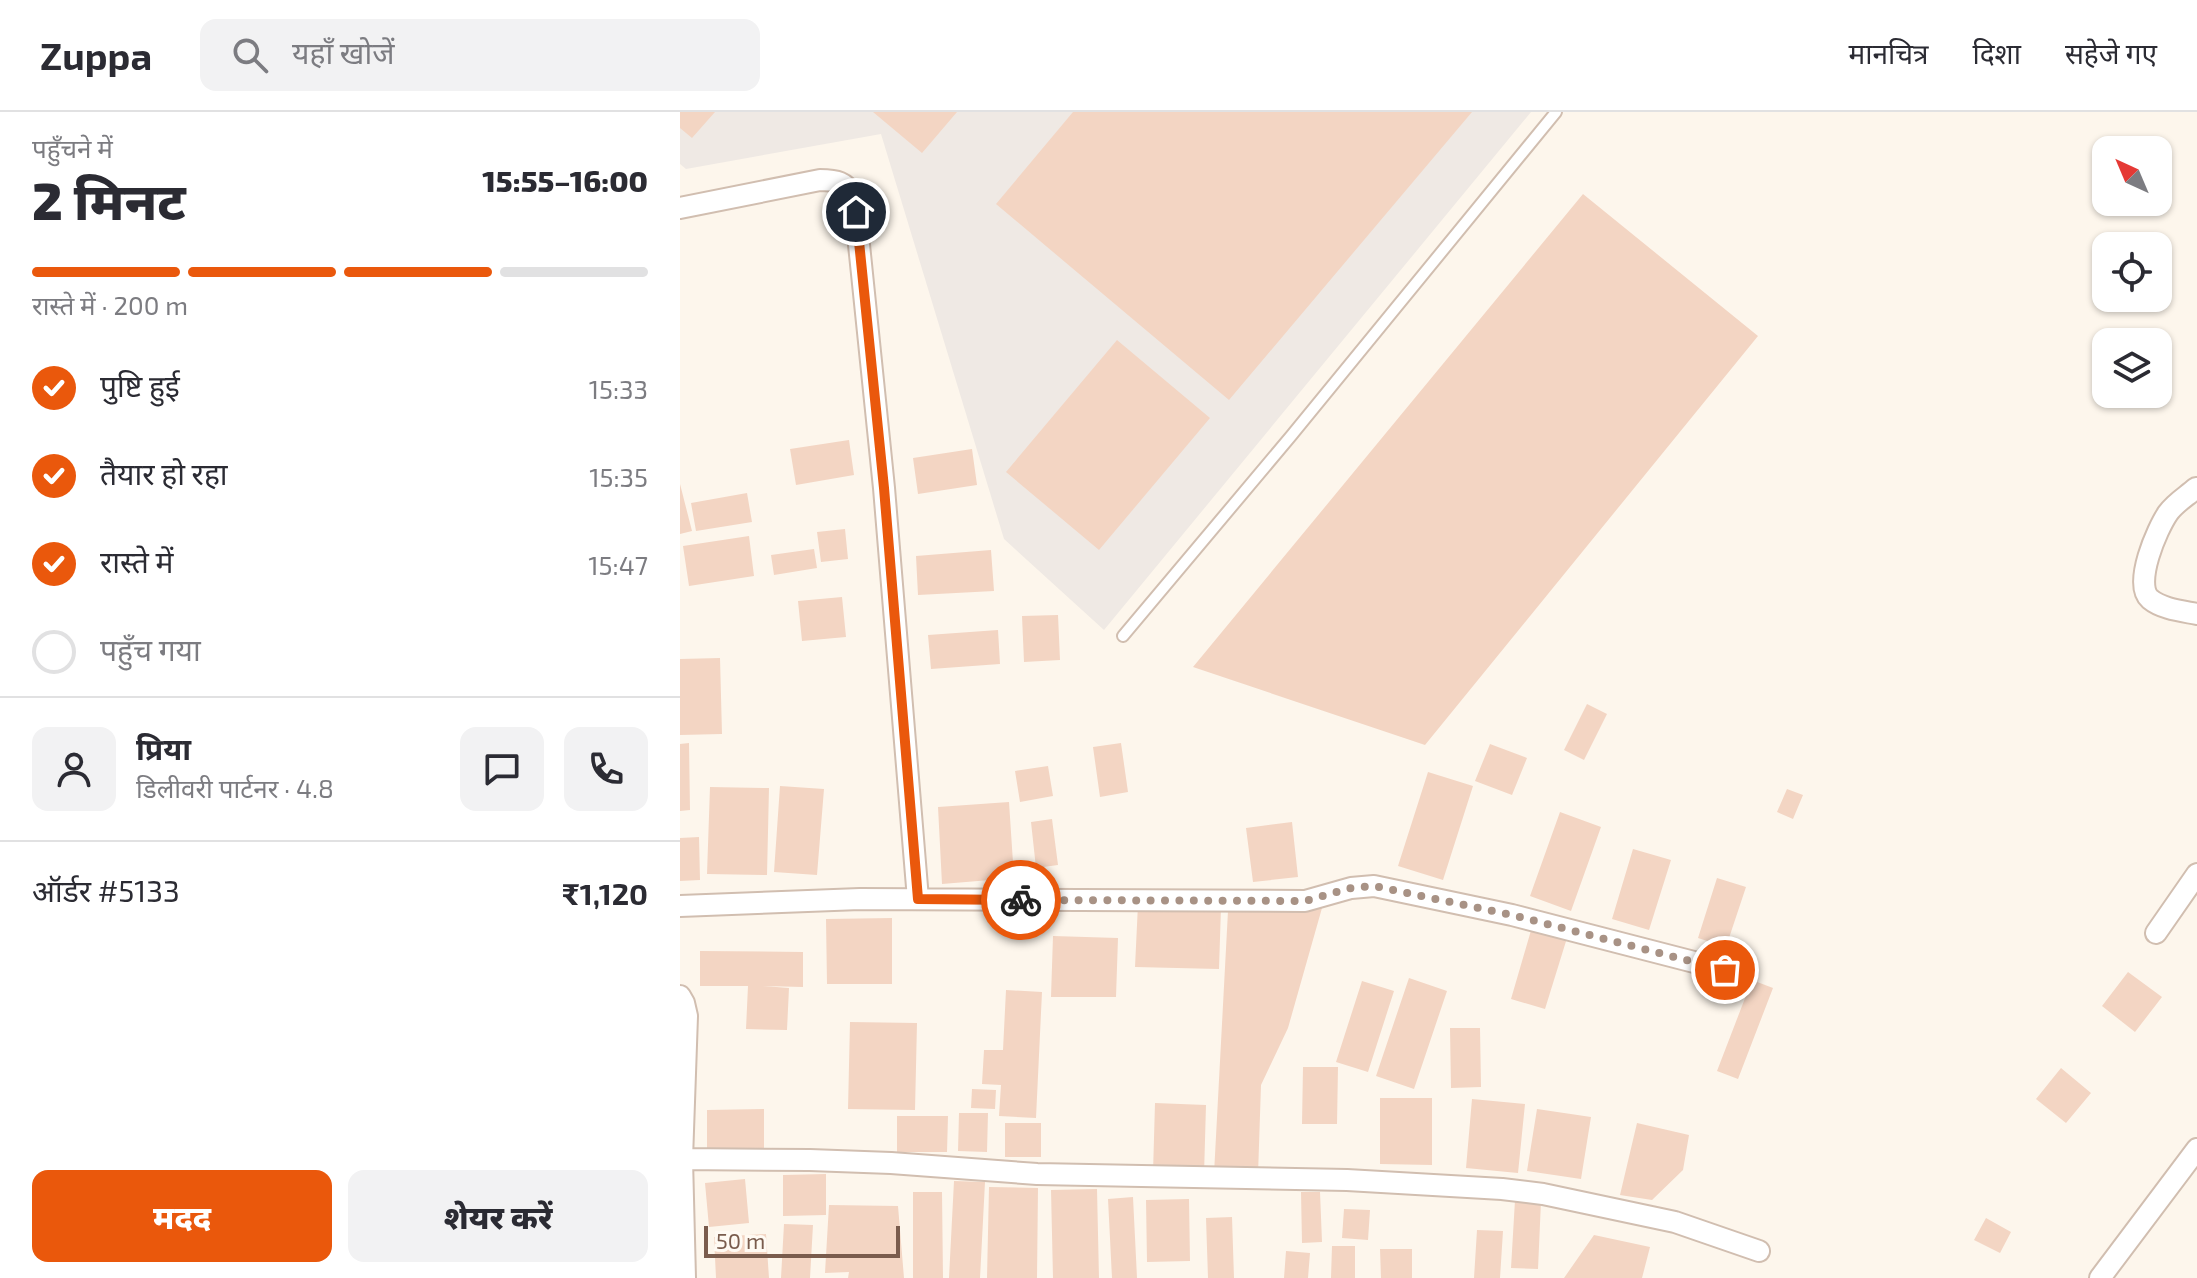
<!DOCTYPE html>
<html lang="hi">
<head>
<meta charset="utf-8">
<style>
	:root { --surface:#fff; --page:#f2f2f3; --text:#2b2b33; --muted:#7c7c81; --line:#e1e1e2; --accent:#ea580c }
	body { margin:0; font-family:"Exo 2","Noto Sans Devanagari",sans-serif; background:var(--page); color:var(--text); height:100vh; display:flex; flex-direction:column; font-size:30px; white-space:nowrap }
	* { box-sizing:border-box; margin:0 }
	p { font-size:26px; color:var(--muted) }
	.icon { flex:none; width:44px; height:44px; fill:none; stroke:currentColor; stroke-width:2; stroke-linecap:round; stroke-linejoin:round }
	.map { position:relative; flex:1; overflow:hidden }
	.details { display:flex; flex-direction:column; background:var(--surface); width:680px }
	.details>* { flex:none }
	.needle { width:52px; rotate:316deg }
	.controls { position:absolute; left:1412px; top:24px; display:grid; gap:16px }
	.controls a { display:grid; place-items:center; width:80px; height:80px; border-radius:16px; background:var(--surface); box-shadow:0 2px 6px #0004; font-size:40px }
	.scale { position:absolute; left:24px; bottom:20px; width:196px; box-sizing:border-box; padding-left:8px; border:4px solid #7a5c4d; border-top:0; font-size:22px; line-height:28px; white-space:nowrap; color:#7a5c4d; -webkit-text-stroke:6px #fffaf3; paint-order:stroke }
	.pin { position:absolute; display:grid; place-items:center; width:68px; height:68px; color:#fff; margin:-34px; border:4px solid #fff; border-radius:50%; box-shadow:0 2px 8px #0007 }
	.courier { position:absolute; display:grid; place-items:center; width:80px; height:80px; margin:-40px; border:6px solid #ea580c; border-radius:50%; background:#fff; color:#222; box-shadow:0 2px 10px #0007 }
	.headline em { font-style:normal; font-weight:800 }
	.headline div { display:flex; flex-direction:column-reverse }
	.headline { display:flex; align-items:center; justify-content:space-between; height:136px; padding:0 32px }
	h1 { font-size:52px; font-weight:800; line-height:60px }
	.bar { display:grid; grid-template-columns:repeat(4,1fr); gap:12px 8px; align-content:center; height:96px; padding:0 32px }
	.bar i { height:10px; border-radius:6px; background:var(--line) }
	.bar .active { background:var(--accent) }
	.bar p { grid-column:span 4 }
	.line { display:flex; align-items:center; gap:20px; padding:0 32px; border-top:2px solid var(--line) }
	.line div { flex:1 }
	.round { display:grid; place-items:center; flex:none; width:84px; height:84px; border-radius:16px; background:var(--page) }
	ol { padding:0 32px; list-style:none }
	li { display:flex; align-items:center; gap:24px; height:88px }
	li p { margin-inline-start:auto }
	li .icon { padding:8px; border-radius:50%; background:var(--accent); color:#fff; stroke-width:4 }
	li:last-child { color:var(--muted) }
	li i { width:44px; height:44px; border:4px solid var(--line); border-radius:50% }
	.primary-button { display:flex; gap:16px; margin-top:auto; padding:16px 32px }
	.primary-button a { flex:1; height:92px; border-radius:16px; background:var(--accent); color:#fff; font-size:32px; font-weight:800; line-height:92px; text-align:center }
	.primary-button a+a { background:var(--page); color:var(--text) }
	header { display:flex; align-items:center; gap:48px; box-sizing:border-box; height:112px; padding:0 40px; background:var(--surface); border-bottom:2px solid var(--line) }
	header strong { font-size:38px }
	nav { display:flex; gap:44px; margin-inline-start:auto; font-size:28px }
	.search { width:560px; height:72px; background:var(--page); display:flex; align-items:center; gap:20px; box-sizing:border-box; padding:0 28px; border-radius:16px; color:var(--muted); font-size:30px }
	main { display:flex; flex:1; min-height:0 }
	.map>svg:first-child { display:block }
</style>
</head>
<body>
<header>
<strong>Zuppa</strong>
<div class="search"><svg class="icon" aria-label="search" viewBox="0 0 24 24"><circle cx="10" cy="10" r="6"/><path d="M15 15l6 6"/></svg>यहाँ खोजें</div>
<nav><a>मानचित्र</a><a>दिशा</a><a>सहेजे गए</a></nav>
</header>
<main>
<section class="details">
<div class="headline"><div><h1>2 मिनट</h1><p>पहुँचने में</p></div><em>15:55–16:00</em></div>
<div class="bar"><i class="active"></i><i class="active"></i><i class="active"></i><i></i><p>रास्ते में · 200 m</p></div>
<ol>
<li><svg class="icon" aria-label="check" viewBox="0 0 24 24"><path d="M5 12l5 5 9-10"/></svg>पुष्टि हुई<p>15:33</p></li>
<li><svg class="icon" aria-label="check" viewBox="0 0 24 24"><path d="M5 12l5 5 9-10"/></svg>तैयार हो रहा<p>15:35</p></li>
<li><svg class="icon" aria-label="check" viewBox="0 0 24 24"><path d="M5 12l5 5 9-10"/></svg>रास्ते में<p>15:47</p></li>
<li><i></i>पहुँच गया</li>
</ol>
<div class="line" style="height:144px"><a class="round"><svg class="icon" aria-label="person" viewBox="0 0 24 24"><circle cx="12" cy="8" r="4"/><path d="M4 21q1-7 8-7t8 7"/></svg></a><div><b>प्रिया</b><p>डिलीवरी पार्टनर · 4.8</p></div><a class="round"><svg class="icon" aria-label="chat" viewBox="0 0 24 24"><path d="M4 5h16v11H9l-5 4z"/></svg></a><a class="round"><svg class="icon" aria-label="phone" viewBox="0 0 24 24"><path d="M5 4h4l2 5-3 2q2 4 5 5l2-3 5 2v4C11 20 4 13 5 4z"/></svg></a></div>
<div class="line" style="height:104px"><div>ऑर्डर #5133</div><b>₹1,120</b></div>
<div class="primary-button"><a>मदद</a><a>शेयर करें</a></div>
</section>
<div class="map">
<svg width="1517" height="1166" viewBox="0 0 1517 1166">
	<rect width="100%" height="100%" fill="#fdf6ec"/>
	<path fill="#efe9e4" d="M0,0H851L424,518L324,427L201,22L6,57L0,52Z"/>
	<path fill="#f3d5c3" d="M0,0H35L12,26L0,16Z
		M193,0H277L242,41Z
		M393,0H792L549,288L316,92Z
		M903,82L1078,224L745,633L513,555Z
		M437,228L530,306L419,438L326,360Z
		M169,328L174,363L116,373L110,337Z
		M292,337L297,373L238,382L233,346Z
		M0,372L12,419L0,422Z
		M67,381L72,410L16,419L11,391Z
		M165,417L168,447L141,450L137,420Z
		M69,424L74,464L9,474L3,434Z
		M134,437L137,456L94,463L91,443Z
		M311,438L314,479L238,483L236,444Z
		M162,485L166,525L122,529L118,489Z
		M378,503L380,548L344,550L342,504Z
		M318,518L320,552L251,557L248,523Z
		M40,546L42,622L0,623V547Z
		M907,592L927,602L904,648L884,638Z
		M9,631L10,698L0,699V632Z
		M441,631L448,680L420,685L413,635Z
		M810,632L847,646L832,683L795,669Z
		M368,654L373,684L340,690L335,659Z
		M748,660L793,674L763,768L718,754Z
		M100,674L144,677L137,763L94,760Z
		M30,675L89,676L87,763L27,762Z
		M1107,677L1123,683L1113,707L1097,700Z
		M329,690L334,766L262,772L258,695Z
		M880,700L921,715L891,799L850,784Z
		M372,707L378,753L356,756L351,710Z
		M612,710L618,765L573,770L566,716Z
		M19,725L20,768L0,769V726Z
		M953,737L991,748L969,818L932,807Z
		M1037,766L1066,775L1046,835L1018,826Z
		M458,792L541,795L539,857L455,855Z
		M642,796L608,916L581,973L578,1063L534,1062L548,799Z
		M212,806V872H147L146,807Z
		M852,815L887,826L865,897L831,887Z
		M373,824L438,826L436,885H371Z
		M20,839L123,840V875L83,874L109,876L107,918L66,917L68,874H20Z
		M1448,860L1482,885L1455,920L1422,894Z
		M729,866L767,879L734,977L696,964Z
		M1072,868L1093,876L1058,967L1037,959Z
		M682,869L714,879L688,960L656,950Z
		M326,878L362,880L356,1006L319,1004L321,973L302,972L304,938H323Z
		M170,910L237,911L235,998L168,997Z
		M770,916H800L801,975L771,976Z
		M623,955H658L657,1012H622Z
		M1381,956L1411,981L1386,1011L1356,987Z
		M292,977L316,978L315,997L291,996Z
		M700,986H752V1053L700,1052Z
		M792,987L845,992L838,1061L786,1056Z
		M475,991L526,993L524,1063L473,1061Z
		M84,997V1037H27V998Z
		M857,997L911,1005L901,1067L847,1059Z
		M279,1001H308L307,1040L278,1039Z
		M217,1004H268L267,1040H217Z
		M325,1011H361V1045H325Z
		M957,1011L1009,1023L1003,1058L972,1088L940,1083Z
		M146,1062V1103L103,1104V1063Z
		M65,1067L69,1111L29,1115L25,1071Z
		M274,1069L305,1070L300,1166H269Z
		M309,1075L358,1076L357,1166H307Z
		M417,1077L419,1166H373L371,1078Z
		M233,1080H262L263,1166H233Z
		M621,1080H640L642,1130L622,1131Z
		M453,1085L457,1166H432L428,1087Z
		M509,1087L510,1149L467,1150L466,1088Z
		M835,1088L861,1089L858,1157L831,1156Z
		M149,1093L218,1094L224,1166H168L169,1160L145,1161Z
		M664,1097L690,1098L688,1128L662,1126Z
		M552,1105L554,1166H528L526,1106Z
		M1306,1106L1331,1120L1320,1141L1294,1128Z
		M104,1112L133,1113L130,1166H101Z
		M797,1118L823,1119L820,1166H794Z
		M86,1122L89,1166H36L34,1125Z
		M914,1123L970,1135L962,1166H884Z
		M652,1134H675V1166H651Z
		M700,1137H732V1166H701Z
		M606,1139L630,1141L628,1166H604Z"/>
	<g fill="none" stroke-linecap="round" stroke-linejoin="round">
		<defs>
			<path id="service" d="M443,524L611,324L876,0"/>
			<path id="minor" d="M0,96L140,68C157,68 165,70 174,84L204,376L238,787
				M1516,376C1507,384 1495,391 1488,401C1477,417 1453,472 1470,487C1482,497 1502,499 1517,502
				M0,794L180,787L625,789L671,776L694,774L832,803L1045,858
				M1476,821L1517,762
				M0,884L4,891L7,904L2,1047L5,1166
				M0,1047L130,1048L211,1051L357,1062L667,1068L822,1077L863,1082L995,1110L1079,1139
				M1420,1166L1517,1037"/>
		</defs>
		<use href="#service" stroke="#d1beb0" stroke-width="14"/>
		<use href="#minor" stroke="#d1beb0" stroke-width="24"/>
		<use href="#service" stroke="#fff" stroke-width="10"/>
		<use href="#minor" stroke="#fff" stroke-width="20"/>
	</g>
	<g fill="none" stroke-linecap="round" stroke-linejoin="round">
		<path stroke="#a89285" stroke-width="8" stroke-dasharray="0 14.4" d="M341,788L625,789L671,776L694,774L832,803L1045,858"/>
		<path stroke="#ea580c" stroke-width="10" d="M176,100L204,376L238,787L341,788"/>
	</g>
</svg>
<div class="controls">
<a><svg class="needle" viewBox="-14 -14 28 28"><path d="M0-13l5 13h-10z" fill="#e53935"/><path d="M0 13l5-13h-10z" fill="#7c7c81"/></svg></a>
<a><svg class="icon" aria-label="locate" viewBox="0 0 24 24"><circle cx="12" cy="12" r="6"/><path d="M12 2v4M12 18v4M2 12h4M18 12h4"/></svg></a>
<a><svg class="icon" aria-label="layers" viewBox="0 0 24 24"><path d="M12 4l9 5-9 5-9-5zM3 14l9 5 9-5"/></svg></a>
</div>
<div class="scale">50 m</div>
<div class="pin" style="left:1045px;top:858px;background:#ea580c"><svg class="icon" aria-label="bag" viewBox="0 0 24 24"><path d="M5 8h14l-1 12H6zM9 8a3 3 0 0 1 6 0"/></svg></div>
<div class="pin" style="left:176px;top:100px;background:#1f2937"><svg class="icon" aria-label="home" viewBox="0 0 24 24"><path d="M3 11l9-7 9 7M6 9v11h12V9"/></svg></div>
<div class="courier" style="left:341px;top:788px"><svg class="icon" aria-label="bike" viewBox="0 0 24 24"><circle cx="6" cy="16" r="4"/><circle cx="18" cy="16" r="4"/><path d="M6 16l4-8h5l3 8M10 8l3 8H6M13 5h3"/></svg></div>
</div>
</main>
</body>
</html>
